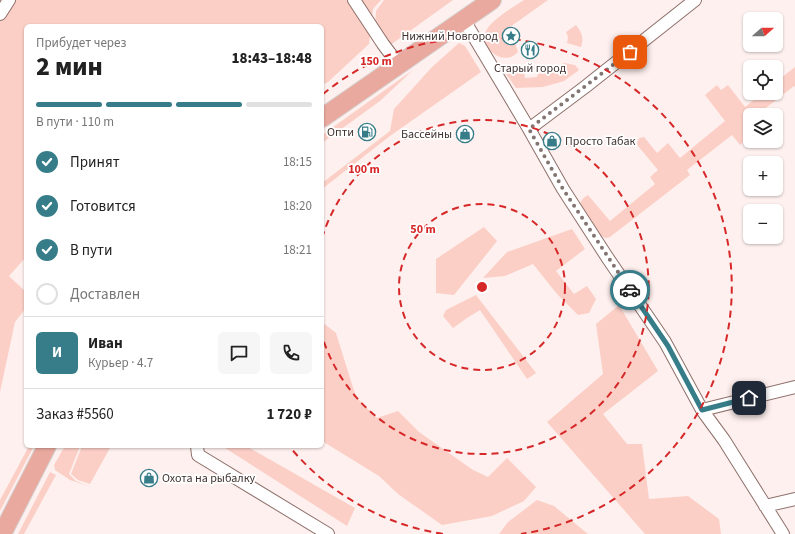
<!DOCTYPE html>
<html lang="ru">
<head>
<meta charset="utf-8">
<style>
	:root { --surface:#fff; --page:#f6f6f6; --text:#222; --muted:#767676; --line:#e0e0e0; --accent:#377d89 }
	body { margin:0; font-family:"Source Sans 3",sans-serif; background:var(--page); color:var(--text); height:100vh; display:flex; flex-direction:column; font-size:15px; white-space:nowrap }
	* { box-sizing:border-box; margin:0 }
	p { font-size:13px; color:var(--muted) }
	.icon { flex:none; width:22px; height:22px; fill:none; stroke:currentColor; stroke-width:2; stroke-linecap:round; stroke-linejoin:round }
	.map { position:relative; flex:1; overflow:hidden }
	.side { position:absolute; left:24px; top:24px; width:300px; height:424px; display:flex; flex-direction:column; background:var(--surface); border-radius:6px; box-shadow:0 1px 3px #0004 }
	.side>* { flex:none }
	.needle { width:26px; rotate:69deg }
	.controls { position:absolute; left:743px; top:12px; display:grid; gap:8px }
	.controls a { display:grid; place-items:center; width:40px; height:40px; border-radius:6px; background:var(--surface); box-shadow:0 1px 3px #0004; font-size:20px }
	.pin { position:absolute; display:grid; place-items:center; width:34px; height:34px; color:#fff; margin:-17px; border-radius:8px; box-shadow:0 2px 6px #0006 }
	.courier { position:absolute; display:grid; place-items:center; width:40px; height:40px; margin:-20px; border:3px solid #377d89; border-radius:50%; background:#fff; color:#222; box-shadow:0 1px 5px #0007 }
	.head em { font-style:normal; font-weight:800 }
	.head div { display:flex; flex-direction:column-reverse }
	.head { display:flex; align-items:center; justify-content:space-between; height:68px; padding:0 12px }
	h1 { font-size:26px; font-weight:800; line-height:30px }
	.bar { display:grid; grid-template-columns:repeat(4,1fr); gap:6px 4px; align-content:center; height:48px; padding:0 12px }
	.bar i { height:5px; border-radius:3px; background:var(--line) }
	.bar .active { background:var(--accent) }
	.bar p { grid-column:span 4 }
	.line { display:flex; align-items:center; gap:10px; padding:0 12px; border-top:1px solid var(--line) }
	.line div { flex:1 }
	.round { display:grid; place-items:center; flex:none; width:42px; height:42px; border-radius:6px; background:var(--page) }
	ol { padding:0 12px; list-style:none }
	li { display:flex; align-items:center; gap:12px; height:44px }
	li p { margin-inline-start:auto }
	li .icon { padding:4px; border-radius:50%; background:var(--accent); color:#fff; stroke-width:4 }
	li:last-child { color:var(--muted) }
	li i { width:22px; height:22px; border:2px solid var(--line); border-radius:50% }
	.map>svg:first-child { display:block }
</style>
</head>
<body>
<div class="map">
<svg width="795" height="534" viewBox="0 0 795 534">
	<rect width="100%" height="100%" fill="#fef0ee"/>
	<path fill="#fbcfc6" d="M0,0H381L373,9L369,44L328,82L322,85V26H26V257L9,276L26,292V308L15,322L0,392Z
		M384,0H453L389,46L375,26L376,11Z
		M524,0H548L510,27L518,52C516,54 513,56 511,57C497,62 478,44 487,29C494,18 513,7 524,0Z
		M576,25C582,33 584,37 581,47L567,43L568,37L566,32Z
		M459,43L465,46L481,72L390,136L322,189V183L390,131L394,109L432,67Z
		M564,63L575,65L579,70L564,81L543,87L516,88L506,74L514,70L524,73L525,78L537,77L538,74L550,72Z
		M795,67V87L794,86L757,115H750V138L740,145L732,135L687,170L690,175L610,237L606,238L601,236C596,230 579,212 580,204C581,200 584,197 588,195L610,221L655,184L650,177L658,170L638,146L637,143L639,138L644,137L657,153L668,143L680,158L725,121L705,95L717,85L721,90L728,85L745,107L763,93H776V82Z
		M413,70L380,101L322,143V135Z
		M484,227L497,241L454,295L436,293V259Z
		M572,229L585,249L556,271L574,294L587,286L596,299L589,313L578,315L557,294L533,264L505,276L483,278L507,252Z
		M476,295L536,373L527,379L480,310L467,318L453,328L443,316L446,310Z
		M619,305L658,371L603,414L627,444H642L649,499L688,496L719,519L721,534H645L547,422L603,374L596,324Z
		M322,322L336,333L356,397L377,418L398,411L419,432L473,470L488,477L507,458L536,487L524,501L492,516L442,525L398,494L379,476L322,441Z
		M29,446H34L0,511V500Z
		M65,446H80L69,474L76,481L91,487L70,480L55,470L54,465Z
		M82,446H111L90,484L78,480L71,474Z
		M222,446H246L355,508L347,526Z
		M50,472L56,475L24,534H18Z
		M537,500L554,506L588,534H499L508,522Z"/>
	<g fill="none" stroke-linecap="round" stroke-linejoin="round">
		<defs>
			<path id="street" d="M354,0L383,44L398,64
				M0,14L9,0
				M464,20L529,129L563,189L607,257L665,342L702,410L724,440L783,534
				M529,129L585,87L695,0
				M702,410L795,387
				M197,446L198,455L328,534
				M765,506L795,499"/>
			<path id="primary" d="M322,118L492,0
				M2,534L47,446"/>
		</defs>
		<use href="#street" stroke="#8e706b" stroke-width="14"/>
		<use href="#primary" stroke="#d5d2d1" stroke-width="20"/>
		<use href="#street" stroke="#fff" stroke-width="12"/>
		<use href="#primary" stroke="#e9a99e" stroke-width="18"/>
	</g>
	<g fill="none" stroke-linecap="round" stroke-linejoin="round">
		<path stroke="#827572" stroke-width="4" stroke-dasharray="0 7.2" d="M630,52L529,129L563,189L630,290"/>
		<path stroke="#377d89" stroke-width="5" d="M630,290L668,346L702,410L749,398"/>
	</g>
	<g fill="none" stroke="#d62828" stroke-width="2" stroke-dasharray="7 5">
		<circle cx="482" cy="287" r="83"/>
		<path d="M322 238A167 167 0 1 1 322 336"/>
		<path d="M443 534A250 250 0 0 1 289 446M323 94A250 250 0 1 1 521 534"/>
	</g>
	<defs>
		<symbol id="sight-ring" viewBox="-11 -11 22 22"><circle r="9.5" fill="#fff" stroke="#377d89" stroke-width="1.5"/><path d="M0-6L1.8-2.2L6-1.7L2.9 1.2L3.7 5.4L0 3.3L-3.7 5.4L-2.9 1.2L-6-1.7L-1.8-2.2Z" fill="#377d89"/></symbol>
		<symbol id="restaurant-ring" viewBox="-11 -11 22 22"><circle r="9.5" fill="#fff" stroke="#377d89" stroke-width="1.5"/><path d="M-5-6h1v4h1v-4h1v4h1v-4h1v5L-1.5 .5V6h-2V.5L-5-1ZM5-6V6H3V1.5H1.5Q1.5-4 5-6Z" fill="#377d89"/></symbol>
		<symbol id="fuel-ring" viewBox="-11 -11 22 22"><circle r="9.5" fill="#fff" stroke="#377d89" stroke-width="1.5"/><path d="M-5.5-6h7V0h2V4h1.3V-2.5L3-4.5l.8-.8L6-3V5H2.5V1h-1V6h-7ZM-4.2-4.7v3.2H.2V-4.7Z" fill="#377d89"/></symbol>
		<symbol id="shop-ring" viewBox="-11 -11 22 22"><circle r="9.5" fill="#fff" stroke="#377d89" stroke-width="1.5"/><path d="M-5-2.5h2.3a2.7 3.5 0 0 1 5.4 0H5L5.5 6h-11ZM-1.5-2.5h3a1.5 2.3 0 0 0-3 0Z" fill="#377d89"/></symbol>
	</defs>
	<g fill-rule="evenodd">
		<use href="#sight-ring" x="501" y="26" width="20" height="20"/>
		<use href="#restaurant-ring" x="520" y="40" width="20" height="20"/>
		<use href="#fuel-ring" x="357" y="122" width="20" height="20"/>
		<use href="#shop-ring" x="455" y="124" width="20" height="20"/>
		<use href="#shop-ring" x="542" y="131" width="20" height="20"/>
		<use href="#shop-ring" x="139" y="468" width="20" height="20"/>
	</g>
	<g text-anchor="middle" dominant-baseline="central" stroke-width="3.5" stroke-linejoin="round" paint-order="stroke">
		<g font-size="12" fill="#403330" stroke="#fff" text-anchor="end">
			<text x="498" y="36">Нижний Новгород</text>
			<text x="530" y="68" text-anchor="middle">Старый город</text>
			<text x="354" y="132">Опти</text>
			<text x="452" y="134">Бассейны</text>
			<text x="565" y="141" text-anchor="start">Просто Табак</text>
			<text x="162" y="478" text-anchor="start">Охота на рыбалку</text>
		</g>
	</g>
	<circle cx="482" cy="287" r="6" fill="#d62828" stroke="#fff" stroke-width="2"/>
	<g font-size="12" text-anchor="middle" font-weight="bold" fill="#d62828" stroke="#fff" stroke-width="3.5" stroke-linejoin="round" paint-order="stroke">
		<text x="376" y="65">150 m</text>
		<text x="364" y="173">100 m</text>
		<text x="423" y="233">50 m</text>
	</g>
</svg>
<div class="controls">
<a><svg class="needle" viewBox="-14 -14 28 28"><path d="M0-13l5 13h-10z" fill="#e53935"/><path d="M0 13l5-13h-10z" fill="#767676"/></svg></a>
<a><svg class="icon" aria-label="locate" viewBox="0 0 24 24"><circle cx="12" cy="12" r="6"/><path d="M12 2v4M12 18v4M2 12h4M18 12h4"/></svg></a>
<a><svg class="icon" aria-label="layers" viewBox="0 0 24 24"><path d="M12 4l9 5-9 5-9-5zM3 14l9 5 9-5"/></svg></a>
<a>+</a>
<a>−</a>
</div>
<div class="pin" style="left:630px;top:52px;background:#ea580c"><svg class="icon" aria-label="bag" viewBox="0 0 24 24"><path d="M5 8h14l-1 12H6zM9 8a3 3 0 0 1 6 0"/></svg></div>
<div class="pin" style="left:749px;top:398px;background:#1f2937"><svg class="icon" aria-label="home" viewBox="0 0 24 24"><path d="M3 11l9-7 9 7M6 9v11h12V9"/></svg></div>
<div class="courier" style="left:630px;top:290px"><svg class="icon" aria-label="car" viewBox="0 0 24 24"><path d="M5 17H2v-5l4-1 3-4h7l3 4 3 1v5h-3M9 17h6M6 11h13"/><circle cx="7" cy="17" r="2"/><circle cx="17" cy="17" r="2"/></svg></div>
<section class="side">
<div class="head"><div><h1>2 мин</h1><p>Прибудет через</p></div><em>18:43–18:48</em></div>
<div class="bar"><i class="active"></i><i class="active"></i><i class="active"></i><i></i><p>В пути · 110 m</p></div>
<ol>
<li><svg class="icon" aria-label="check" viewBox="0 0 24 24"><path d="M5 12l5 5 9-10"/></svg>Принят<p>18:15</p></li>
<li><svg class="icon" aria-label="check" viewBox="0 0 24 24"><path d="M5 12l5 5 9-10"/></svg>Готовится<p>18:20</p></li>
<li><svg class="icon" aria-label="check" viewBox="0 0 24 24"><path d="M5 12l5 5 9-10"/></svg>В пути<p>18:21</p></li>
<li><i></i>Доставлен</li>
</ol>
<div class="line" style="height:72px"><b class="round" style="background:var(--accent);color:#fff">И</b><div><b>Иван</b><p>Курьер · 4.7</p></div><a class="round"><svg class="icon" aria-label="chat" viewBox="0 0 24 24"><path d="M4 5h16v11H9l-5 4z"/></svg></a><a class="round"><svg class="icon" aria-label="phone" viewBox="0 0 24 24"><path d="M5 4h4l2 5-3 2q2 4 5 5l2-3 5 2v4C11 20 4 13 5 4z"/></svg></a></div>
<div class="line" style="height:52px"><div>Заказ #5560</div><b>1 720 ₽</b></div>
</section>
</div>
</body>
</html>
